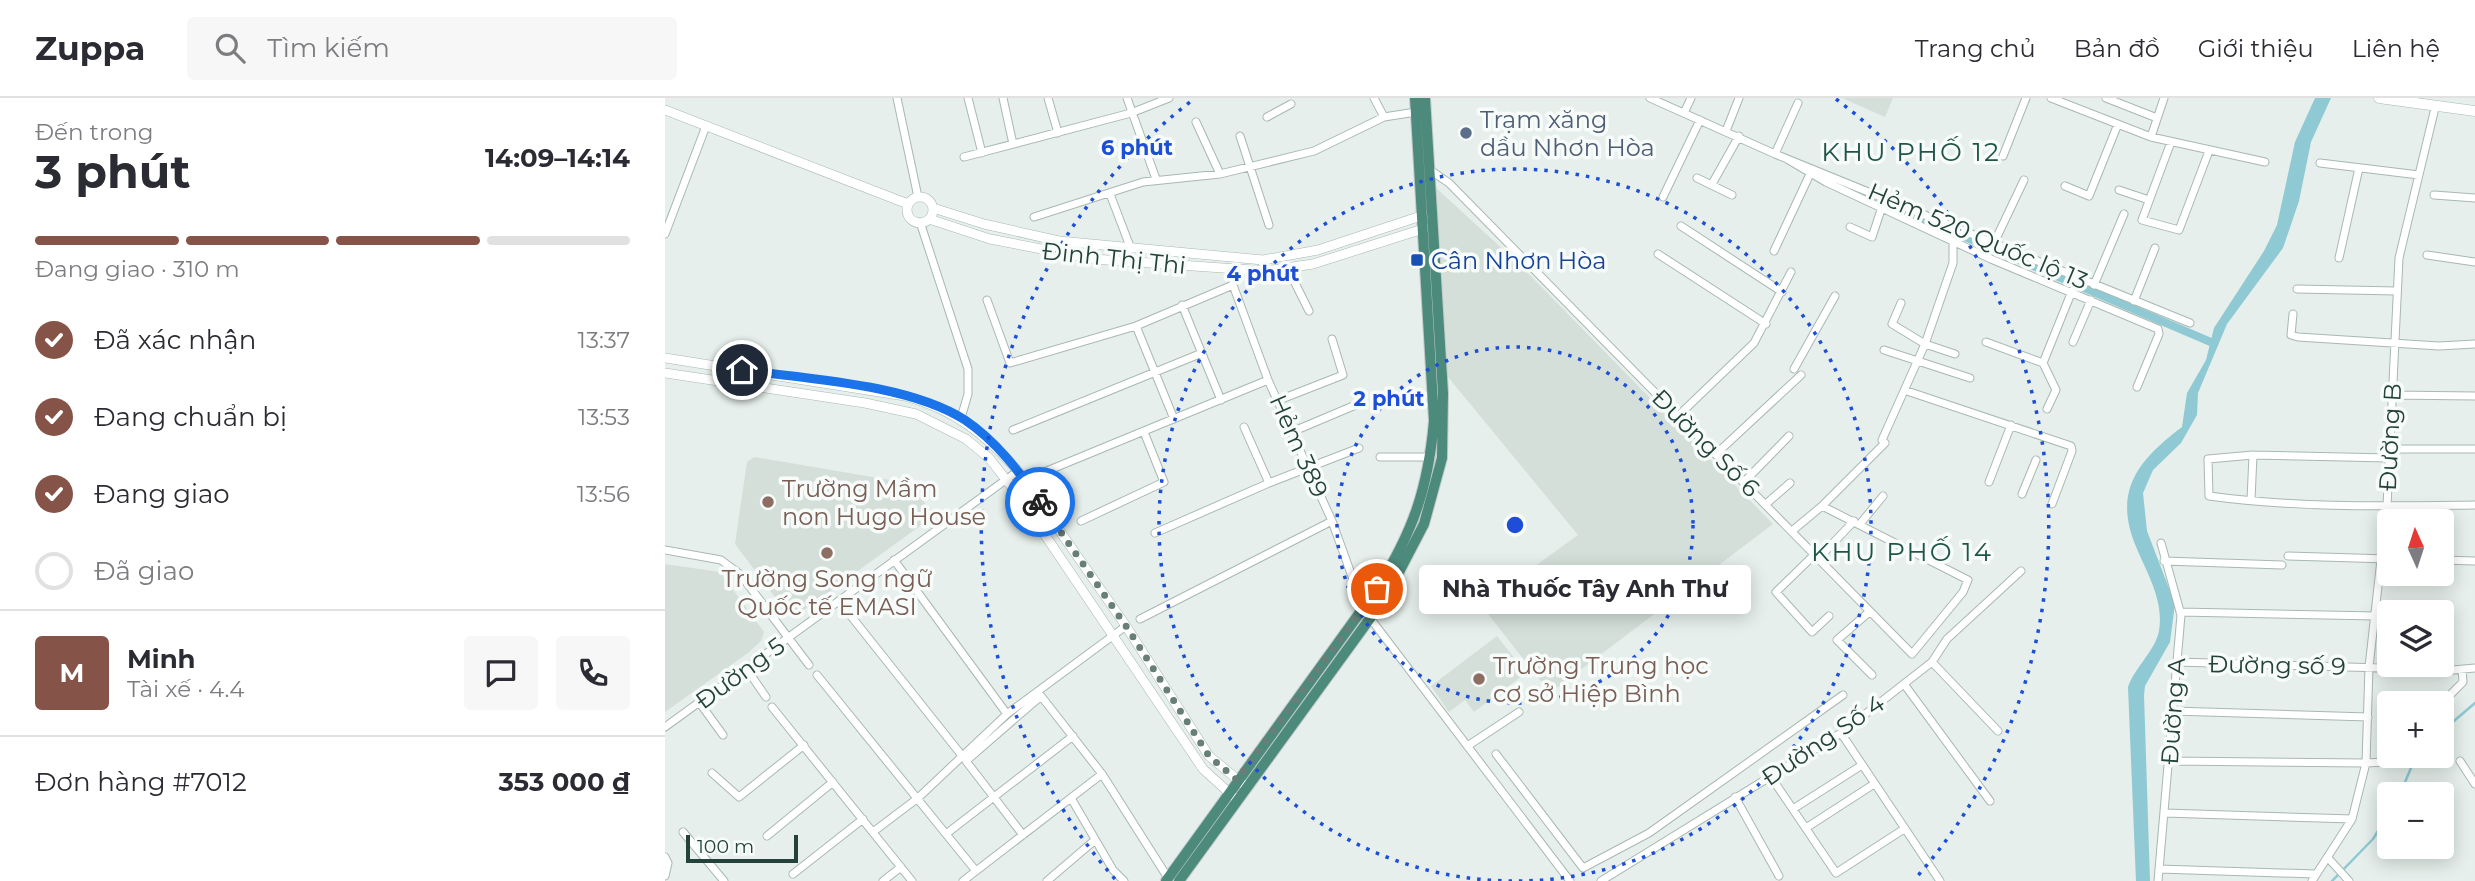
<!DOCTYPE html>
<html lang="vi">
<head>
<meta charset="utf-8">
<style>
	:root { --surface:#fff; --page:#f7f7f7; --text:#2b2b33; --muted:#7c7c81; --line:#e1e1e2; --accent:#855347 }
	body { margin:0; font-family:Montserrat,sans-serif; background:var(--page); color:var(--text); height:100vh; display:flex; flex-direction:column; font-size:26px; white-space:nowrap }
	* { box-sizing:border-box; margin:0 }
	p { font-size:23px; color:var(--muted) }
	.icon { flex:none; width:38px; height:38px; fill:none; stroke:currentColor; stroke-width:2; stroke-linecap:round; stroke-linejoin:round }
	.map { position:relative; flex:1; overflow:hidden }
	.panel { display:flex; flex-direction:column; background:var(--surface); width:665px }
	.panel>* { flex:none }
	.needle { width:46px; rotate:357deg }
	.controls { position:absolute; left:1712px; top:411px; display:grid; gap:14px }
	.controls a { display:grid; place-items:center; width:77px; height:77px; border-radius:7px; background:var(--surface); box-shadow:0 4px 18px #0003; font-size:35px }
	.scale { position:absolute; left:21px; bottom:18px; width:112px; box-sizing:border-box; padding-left:7px; border:4px solid #24423a; border-top:0; font-size:19px; line-height:24px; white-space:nowrap; color:#24423a; -webkit-text-stroke:5px #f7fbf9; paint-order:stroke }
	.pin { position:absolute; display:grid; place-items:center; width:60px; height:60px; color:#fff; margin:-30px; border:4px solid #fff; border-radius:50%; box-shadow:0 2px 7px #0007 }
	.courier { position:absolute; display:grid; place-items:center; width:70px; height:70px; margin:-35px; border:5px solid #1a73e8; border-radius:50%; background:#fff; color:#222; box-shadow:0 2px 9px #0007 }
	.bubble { position:absolute; height:49px; border-radius:7px; background:var(--surface); box-shadow:0 4px 18px #0003; font-size:23px; font-weight:700; line-height:49px; text-align:center }
	.summary em { font-style:normal; font-weight:700 }
	.summary div { display:flex; flex-direction:column-reverse }
	.summary { display:flex; align-items:center; justify-content:space-between; height:119px; padding:0 35px }
	h1 { font-size:46px; font-weight:700; line-height:52px }
	.bar { display:grid; grid-template-columns:repeat(4,1fr); gap:10px 7px; align-content:center; height:84px; padding:0 35px }
	.bar i { height:9px; border-radius:5px; background:var(--line) }
	.bar .on { background:var(--accent) }
	.bar p { grid-column:span 4 }
	.line { display:flex; align-items:center; gap:18px; padding:0 35px; border-top:2px solid var(--line) }
	.line div { flex:1 }
	.round { display:grid; place-items:center; flex:none; width:74px; height:74px; border-radius:7px; background:var(--page) }
	ol { padding:0 35px; list-style:none }
	li { display:flex; align-items:center; gap:21px; height:77px }
	li p { margin-inline-start:auto }
	li .icon { padding:7px; border-radius:50%; background:var(--accent); color:#fff; stroke-width:4 }
	li:last-child { color:var(--muted) }
	li i { width:38px; height:38px; border:4px solid var(--line); border-radius:50% }
	header { display:flex; align-items:center; gap:42px; box-sizing:border-box; height:98px; padding:0 35px; background:var(--surface); border-bottom:2px solid var(--line) }
	header strong { font-size:33px }
	nav { display:flex; gap:38px; margin-inline-start:auto; font-size:24px }
	.search { width:490px; height:63px; background:var(--page); display:flex; align-items:center; gap:18px; box-sizing:border-box; padding:0 24px; border-radius:7px; color:var(--muted); font-size:26px }
	main { display:flex; flex:1; min-height:0 }
	.map>svg:first-child { display:block }
</style>
</head>
<body>
<header>
<strong>Zuppa</strong>
<div class="search"><svg class="icon" aria-label="search" viewBox="0 0 24 24"><circle cx="10" cy="10" r="6"/><path d="M15 15l6 6"/></svg>Tìm kiếm</div>
<nav><a>Trang chủ</a><a>Bản đồ</a><a>Giới thiệu</a><a>Liên hệ</a></nav>
</header>
<main>
<section class="panel">
<div class="summary"><div><h1>3 phút</h1><p>Đến trong</p></div><em>14:09–14:14</em></div>
<div class="bar"><i class="on"></i><i class="on"></i><i class="on"></i><i></i><p>Đang giao · 310 m</p></div>
<ol>
<li><svg class="icon" aria-label="check" viewBox="0 0 24 24"><path d="M5 12l5 5 9-10"/></svg>Đã xác nhận<p>13:37</p></li>
<li><svg class="icon" aria-label="check" viewBox="0 0 24 24"><path d="M5 12l5 5 9-10"/></svg>Đang chuẩn bị<p>13:53</p></li>
<li><svg class="icon" aria-label="check" viewBox="0 0 24 24"><path d="M5 12l5 5 9-10"/></svg>Đang giao<p>13:56</p></li>
<li><i></i>Đã giao</li>
</ol>
<div class="line" style="height:126px"><b class="round" style="background:var(--accent);color:#fff">M</b><div><b>Minh</b><p>Tài xế · 4.4</p></div><a class="round"><svg class="icon" aria-label="chat" viewBox="0 0 24 24"><path d="M4 5h16v11H9l-5 4z"/></svg></a><a class="round"><svg class="icon" aria-label="phone" viewBox="0 0 24 24"><path d="M5 4h4l2 5-3 2q2 4 5 5l2-3 5 2v4C11 20 4 13 5 4z"/></svg></a></div>
<div class="line" style="height:91px"><div>Đơn hàng #7012</div><b>353 000 ₫</b></div>
</section>
<div class="map">
<svg width="1810" height="783" viewBox="0 0 1810 783">
	<rect width="100%" height="100%" fill="#e6efeb"/>
	<path fill="#d4dfda" d="M1177,0H1228L1220,19Z
		M770,89L854,166L1108,426L885,595L816,507L913,437L783,279Z
		M89,359L237,384L246,389L267,413L266,420L132,517L122,515L70,446L82,364Z
		M0,466L55,474L99,534L96,543L83,555L0,614Z
		M832,538L861,575L809,614L800,602L784,614L766,588Z"/>
	<path fill="#8ec9d4" d="M1650,0H1666L1646,44L1634,103L1618,150L1562,226L1533,295L1532,317L1516,345L1488,372L1478,395L1482,433L1510,506L1505,544L1480,588L1479,597L1485,783H1471L1463,589C1470,569 1490,553 1494,533C1499,503 1483,477 1472,451C1447,394 1472,363 1517,329L1522,295L1541,262L1549,230L1599,153L1612,127L1630,44Z"/>
	<g fill="none" stroke-linecap="round" stroke-linejoin="round">
		<path stroke="#8ec9d4" stroke-width="2.5" d="M1776,634L1810,605
			M1735,696L1751,658
			M1667,783L1708,741L1724,715"/>
		<path stroke="#8ec9d4" stroke-width="8" d="M1216,103L1548,245"/>
		<defs>
			<path id="minor" d="M232,0L253,99
				M303,0L317,55
				M338,0L348,46
				M383,0L393,35
				M462,0L491,81
				M709,0L719,19
				M985,0L1110,56L1525,225
				M1386,0L1486,39L1600,64
				M1441,0L1492,20
				M1019,15L1026,0
				M602,19L626,6
				M531,24L555,76
				M1061,33L1074,0
				M575,38L604,127
				M1486,39L1499,0
				M1506,44L1477,122L1514,132L1544,53
				M1110,56L1133,5
				M1338,58L1361,0
				M299,59L466,15L504,0
				M1122,61L1161,84L1326,161L1493,231L1494,236L1472,289
				M1655,65L1754,77
				M765,72L784,85L1247,556L1298,494L1303,482L1157,408
				M1032,80L1067,97
				M1047,86L1074,38
				M1400,88L1424,98L1453,26
				M1454,92L1484,102
				M445,96L466,151
				M1769,97L1810,100
				M998,99L1035,22
				M369,119L478,84L555,76L649,53L719,19L751,14
				M255,124L303,271V296L296,320
				M1016,128L1117,194
				M1185,129L1207,139L1217,109
				M0,136L41,28
				M1329,145L1359,82
				M1109,153L1145,76
				M993,156L1101,226
				M1762,157L1810,164
				M1674,160L1694,70
				M623,171L644,213
				M568,187L603,282L667,423L698,509
				M1429,187L1459,116
				M1632,191L1732,193
				M322,202L345,265L471,228L568,187V171
				M1469,203L1490,150
				M1236,205L1227,226L1260,246L1290,256
				M517,207L556,302
				M1628,216L1626,237L1633,239L1774,248L1810,246
				M471,228L509,321
				M1321,244L1378,265L1391,292L1382,311
				M1408,244L1426,202
				M1219,252L1305,280
				M1378,265L1407,193
				M1129,271L1170,198
				M1242,293L1406,348L1407,353L1387,406
				M1727,297L1810,298
				M614,302L678,277L667,241
				M1014,317L1089,245L1126,174
				M579,329L604,385
				M348,332L537,255
				M629,333L693,306
				M1217,342L1260,246L1288,165V143
				M1724,351H1810
				M1051,356L1136,277
				M715,359H766
				M1724,360L1588,357L1543,361L1544,398C1631,410 1722,408 1810,407
				M377,375L603,282
				M1080,383L1124,338
				M1324,384L1346,327
				M1357,396L1371,362
				M1586,402L1588,357
				M1101,406L1125,385
				M416,423L499,384L479,334
				M1195,426L1218,398
				M1127,433L1157,408L1220,345
				M490,435L604,385L694,350
				M0,452L56,462L75,476L144,567
				M1149,457L1111,494L1147,534L1164,518
				M1623,458L1724,461
				M1153,461L1189,423
				M229,462L342,616
				M1776,462L1810,463
				M1499,463L1617,467
				M174,503L298,659
				M1713,512L1755,514
				M1204,514L1172,542L1207,577
				M1515,514L1712,518
				M705,520L905,783
				M475,521L667,423
				M1267,564L1333,633
				M1512,564L1788,572L1810,570
				M81,570L101,599
				M152,577L311,773
				M1239,586L1325,703
				M34,604L58,637
				M1776,606L1798,584L1797,571
				M107,609L247,783
				M1508,613L1703,619
				M0,629L353,373
				M1176,635L1275,783
				M804,647L854,614
				M831,656L918,770L984,735L1178,597
				M1505,663L1701,665L1720,664L1730,658
				M1795,663L1810,686
				M47,675L74,699L139,647
				M1106,679L1171,775L1239,731
				M1070,699L1114,778
				M406,700L448,772L459,783
				M1128,711L1197,667
				M1500,715L1687,721
				M1141,730L1209,686
				M18,734L59,783
				M208,734L253,700L342,616L461,528
				M281,736L408,638
				M358,737L301,663L376,598L437,676L503,780
				M102,738L168,684
				M0,759L3,765L0,778
				M1664,761L1684,783
				M1494,771L1650,776
				M128,776L198,721
				M218,783L236,769
				M298,783L437,676
				M382,783L430,742
				M936,783L1176,635L1267,564L1282,541L1356,473
				M1493,783L1516,517L1496,445
				M1647,783L1687,721L1701,665L1704,569L1722,408L1734,160L1770,10"/>
			<path id="tertiary" d="M0,12L243,106
				M242 112a13 13 0 1 1 26 0a13 13 0 1 1-26 0Z
				M268,110L319,126L394,143L598,162L653,152L762,116
				M264,121L325,141L428,161L601,173L648,166L761,130
				M0,260L240,298C288,311 321,336 353,373L461,528L544,658L578,686
				M0,275L200,305L251,316L301,341L324,360L353,397L538,671L572,702"/>
			<path id="secondary" d="M1714,0L1810,13"/>
			<path id="trunk" d="M501,783L712,491C748,434 763,391 769,323L750,0
				M514,783L722,497L759,426L777,360L778,295L760,0"/>
		</defs>
		<use href="#minor" stroke="#a8b8b2" stroke-width="9"/>
		<use href="#tertiary" stroke="#a8b8b2" stroke-width="10"/>
		<use href="#secondary" stroke="#a4bbb3" stroke-width="11"/>
		<use href="#trunk" stroke="#c2cac8" stroke-width="12"/>
		<use href="#minor" stroke="#fff" stroke-width="7"/>
		<use href="#tertiary" stroke="#fff" stroke-width="9"/>
		<use href="#secondary" stroke="#fff" stroke-width="10"/>
		<use href="#trunk" stroke="#4c8a7c" stroke-width="10"/>
	</g>
	<g fill="none" stroke-linecap="round" stroke-linejoin="round">
		<path stroke="#687f78" stroke-width="7" stroke-dasharray="0 12.6" d="M375,404L461,528L544,658L572,682L712,491"/>
		<path stroke="#1a73e8" stroke-width="9" d="M77,272C143,281 244,286 300,322C331,343 354,373 375,404"/>
	</g>
	<g fill="none" stroke="#1d4ed8" stroke-width="3.5" stroke-dasharray="3.5 7">
		<circle cx="850" cy="427" r="178"/>
		<path d="M847 783A356 356 0 1 1 853 783"/>
		<path d="M450 781A534 534 0 0 1 529 1M1171 1A534 534 0 0 1 1250 781"/>
	</g>
	<circle fill="#5c6f8a" stroke="#f7fbf9" stroke-width="2.5" cx="801" cy="35" r="7"/>
	<rect fill="#1a4fb4" stroke="#f7fbf9" stroke-width="2.5" x="745" y="155" width="14" height="14" rx="3.5"/>
	<g fill="#8d6e63" stroke="#f7fbf9" stroke-width="2.5">
		<circle cx="103" cy="404" r="7"/>
		<circle cx="162" cy="455" r="7"/>
		<circle cx="814" cy="581" r="7"/>
	</g>
	<g text-anchor="middle" dominant-baseline="central" stroke-width="7" stroke-linejoin="round" paint-order="stroke">
		<g font-size="24" fill="#4e5e75" stroke="#f7fbf9" text-anchor="start">
			<text x="815" y="21">Trạm xăng<tspan x="815" dy="28">dầu Nhơn Hòa</tspan></text>
		</g>
		<g font-size="24" fill="#24423a" stroke="#f7fbf9">
			<text transform="translate(1313 138) rotate(23)">Hẻm 520 Quốc lộ 13</text>
			<text transform="translate(449 160) rotate(6)">Đinh Thị Thi</text>
			<text transform="translate(1725 339) rotate(-87)">Đường B</text>
			<text transform="translate(1041 345) rotate(45)">Đường Số 6</text>
			<text transform="translate(634 348) rotate(66)">Hẻm 389</text>
			<text transform="translate(1612 567) rotate(1)">Đường số 9</text>
			<text transform="translate(75 575) rotate(-36)">Đường 5</text>
			<text transform="translate(1508 613) rotate(-86)">Đường A</text>
			<text transform="translate(1158 642) rotate(-34)">Đường Số 4</text>
		</g>
		<g font-size="24" fill="#164399" stroke="#f7fbf9" text-anchor="start">
			<text x="766" y="162">Cân Nhơn Hòa</text>
		</g>
		<g font-size="24" fill="#785e54" stroke="#f7fbf9" text-anchor="start">
			<text x="117" y="390">Trường Mầm<tspan x="117" dy="28">non Hugo House</tspan></text>
			<text x="162" y="480" text-anchor="middle">Trường Song ngữ<tspan x="162" dy="28">Quốc tế EMASI</tspan></text>
			<text x="828" y="567">Trường Trung học<tspan x="828" dy="28">cơ sở Hiệp Bình</tspan></text>
		</g>
		<g font-size="26" letter-spacing="2" fill="#1f5548" stroke="#f7fbf9">
			<text x="1246" y="54">KHU PHỐ 12</text>
			<text x="1237" y="454">KHU PHỐ 14</text>
		</g>
	</g>
	<circle cx="850" cy="427" r="10" fill="#1d4ed8" stroke="#f7fbf9" stroke-width="3.5"/>
	<g font-size="21" text-anchor="middle" font-weight="bold" fill="#1d4ed8" stroke="#f7fbf9" stroke-width="7" stroke-linejoin="round" paint-order="stroke">
		<text x="472" y="57">6 phút</text>
		<text x="598" y="183">4 phút</text>
		<text x="724" y="308">2 phút</text>
	</g>
</svg>
<div class="controls">
<a><svg class="needle" viewBox="-14 -14 28 28"><path d="M0-13l5 13h-10z" fill="#e53935"/><path d="M0 13l5-13h-10z" fill="#7c7c81"/></svg></a>
<a><svg class="icon" aria-label="layers" viewBox="0 0 24 24"><path d="M12 4l9 5-9 5-9-5zM3 14l9 5 9-5"/></svg></a>
<a>+</a>
<a>−</a>
</div>
<div class="scale">100 m</div>
<div class="pin" style="left:712px;top:491px;background:#ea580c"><svg class="icon" aria-label="bag" viewBox="0 0 24 24"><path d="M5 8h14l-1 12H6zM9 8a3 3 0 0 1 6 0"/></svg></div>
<div class="pin" style="left:77px;top:272px;background:#1f2937"><svg class="icon" aria-label="home" viewBox="0 0 24 24"><path d="M3 11l9-7 9 7M6 9v11h12V9"/></svg></div>
<div class="courier" style="left:375px;top:404px"><svg class="icon" aria-label="bike" viewBox="0 0 24 24"><circle cx="6" cy="16" r="4"/><circle cx="18" cy="16" r="4"/><path d="M6 16l4-8h5l3 8M10 8l3 8H6M13 5h3"/></svg></div>
<div class="bubble" style="left:754px;top:467px;width:332px">Nhà Thuốc Tây Anh Thư</div>
</div>
</main>
</body>
</html>
